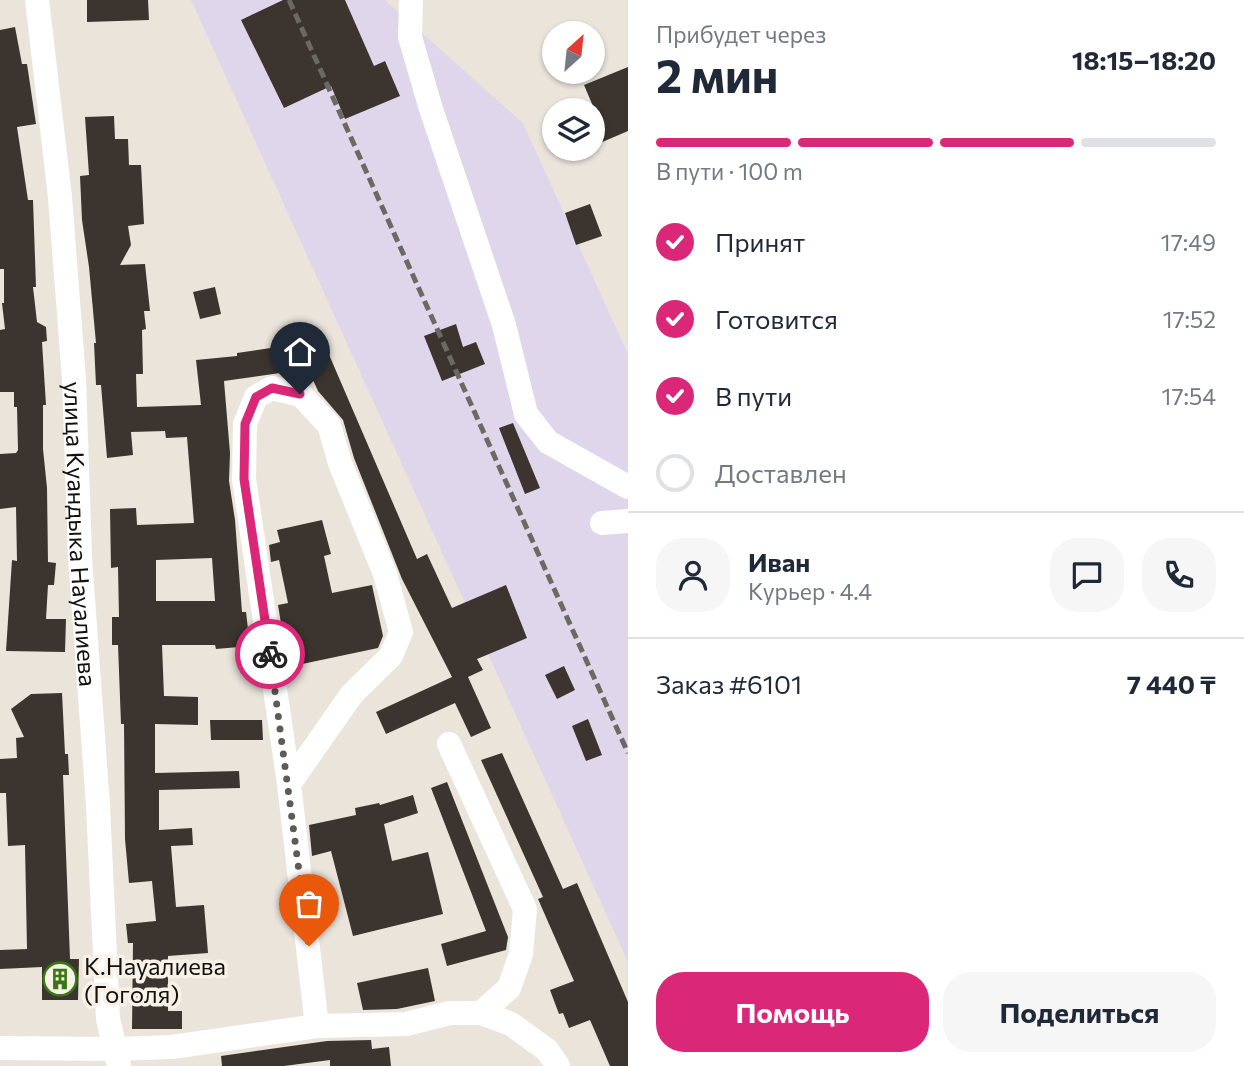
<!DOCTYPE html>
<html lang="ru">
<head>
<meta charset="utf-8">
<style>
	:root { --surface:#fff; --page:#f6f6f7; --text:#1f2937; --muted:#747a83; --line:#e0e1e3; --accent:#db2777 }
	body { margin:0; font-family:Commissioner,sans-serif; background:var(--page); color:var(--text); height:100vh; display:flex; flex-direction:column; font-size:26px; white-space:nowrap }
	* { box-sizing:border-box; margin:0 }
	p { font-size:23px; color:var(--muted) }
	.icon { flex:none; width:38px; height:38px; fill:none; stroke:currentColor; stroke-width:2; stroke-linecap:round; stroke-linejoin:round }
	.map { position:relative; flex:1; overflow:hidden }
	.drawer { display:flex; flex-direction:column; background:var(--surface); width:616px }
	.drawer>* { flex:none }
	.needle { width:46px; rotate:27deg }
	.buttons { position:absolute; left:542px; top:21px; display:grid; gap:14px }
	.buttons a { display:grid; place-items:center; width:63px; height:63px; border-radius:50%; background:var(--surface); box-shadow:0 2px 5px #0004; font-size:35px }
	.pin { position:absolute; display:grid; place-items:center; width:60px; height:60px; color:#fff; margin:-72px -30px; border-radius:50% 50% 50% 0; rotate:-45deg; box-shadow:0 0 7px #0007 }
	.pin .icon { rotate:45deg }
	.courier { position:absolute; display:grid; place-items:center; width:70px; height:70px; margin:-35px; border:5px solid #db2777; border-radius:50%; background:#fff; color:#222; box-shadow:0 2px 9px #0007 }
	.headline em { font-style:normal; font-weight:700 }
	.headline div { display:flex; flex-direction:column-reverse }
	.headline { display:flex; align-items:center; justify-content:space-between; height:119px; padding:0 28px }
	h1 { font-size:46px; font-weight:700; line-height:52px }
	.bar { display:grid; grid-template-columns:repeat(4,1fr); gap:10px 7px; align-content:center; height:84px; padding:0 28px }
	.bar i { height:9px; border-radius:5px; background:var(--line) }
	.bar .on { background:var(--accent) }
	.bar p { grid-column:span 4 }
	.line { display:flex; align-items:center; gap:18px; padding:0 28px; border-top:2px solid var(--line) }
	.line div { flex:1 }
	.round { display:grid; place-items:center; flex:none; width:74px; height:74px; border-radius:28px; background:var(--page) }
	ol { padding:0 28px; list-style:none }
	li { display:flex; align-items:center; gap:21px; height:77px }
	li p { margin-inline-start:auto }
	li .icon { padding:7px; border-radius:50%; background:var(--accent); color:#fff; stroke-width:4 }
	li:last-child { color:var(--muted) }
	li i { width:38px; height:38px; border:4px solid var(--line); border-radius:50% }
	.primary-button { display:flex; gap:14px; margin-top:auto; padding:14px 28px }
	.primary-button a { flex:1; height:80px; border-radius:28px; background:var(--accent); color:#fff; font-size:28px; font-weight:700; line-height:80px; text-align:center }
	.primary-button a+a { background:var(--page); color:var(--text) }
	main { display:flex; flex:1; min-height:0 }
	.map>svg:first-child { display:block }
</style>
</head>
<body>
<main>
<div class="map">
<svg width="628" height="1066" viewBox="0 0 628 1066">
	<rect width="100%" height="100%" fill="#eae4db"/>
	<path fill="#dfd6eb" d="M191,0H385L523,123L628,354V962Z"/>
	<path fill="#3c352f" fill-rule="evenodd" d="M87,0H148L149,20L87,22Z
		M283,0H345L374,66L385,61L400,96L345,119L331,86L284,108L241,20Z
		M15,27L22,64H27L36,124L17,127L28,200H33L36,287H33L37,322L46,327L47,341L42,342L46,405H43V449L47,488L48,562L56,563L54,585H48L46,619H66L65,652L6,651L12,560L17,561L16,507L0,509V454L16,453L18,450L17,407H14V392H0V330L5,329L2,303H4V269H0V30Z
		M628,67V131L593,146V128L601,125L584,85Z
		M114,116L115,139H128L129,165H141L144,224L128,226L131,245L120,265L145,264L150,311H144L146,329L142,330L143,374H136L137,407L201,405L196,360L237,356V353L304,343L321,336L417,559L427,554L452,608L506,585L527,638L477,659L483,670L468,677L491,728L471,737L455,703L386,734L376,712L452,677L402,579L354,458L343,420L318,391L308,369L224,381L230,453L229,481L235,520L242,612H246L250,646L216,649L215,645H162L164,696L198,697V725L155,724V773L239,771L240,788L159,790V830L192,828L193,845L171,846L176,907L204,905L208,953L168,956V1011H182V1029H132L133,943H128L126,924L156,921L152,881L129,883L125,839L124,724H121L118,645H112V617H119L118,567L111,568L110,509L136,508L137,525L194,523L187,437L166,438L165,431L131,432L133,455L107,458L101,385H96L94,343H96L89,267L82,220L80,176L89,175L85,117ZM212,558L215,601H156V560Z
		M590,204L602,236L576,245L565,213Z
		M215,287L221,314L200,319L193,292Z
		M456,324L463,347L476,342L485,364L442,381L424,336Z
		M513,423L540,488L525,494L499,428Z
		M322,520L331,554L324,556L332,593L372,585L383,636L378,648L288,667L278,605L288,603L279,560L271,562L269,545L280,542L277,530Z
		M564,666L575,690L557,699L545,675Z
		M62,693L65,754H68L69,775H63L70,959H79L78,1000H42V967L0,969V950L27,949L25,845L8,846L6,793H0V759L17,758L16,738L24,737L11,709L31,694Z
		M588,719L602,755L586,761L572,726Z
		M210,720H262L263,740H211Z
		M502,753L563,889L577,883L628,1002V1066H610L590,1020L569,1028L563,1013L559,1014L550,990L574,981L538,899L543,897L481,760Z
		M447,782L508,937L506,950L447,966L441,944L486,931L431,788Z
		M413,795L418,813L384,824L392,861L428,852L443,914L353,936L331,851L312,856L309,825L356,815L355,808L379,803L380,805Z
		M428,968L435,1001L397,1009L363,1010L357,983Z
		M371,1040L372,1049L389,1047L391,1066H330V1060L284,1066H222L221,1056L327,1041Z"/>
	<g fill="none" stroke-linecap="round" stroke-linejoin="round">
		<g stroke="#fff" stroke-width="24">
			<path id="s1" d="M37,0L60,197L74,379L80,557L98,806L108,1019L119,1066"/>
			<path d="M411,0L410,37L431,109L504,325L526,414L548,442L628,487"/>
			<path d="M602,523L628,521"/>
			<path d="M449,744L525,909L521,954L509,988L481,1013"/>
			<path d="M289,784L352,694L391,656L401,632L385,574L340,463L329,425L301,395L272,388L256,397L245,424L244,479L289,784L317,1026"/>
			<path d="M0,1048L115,1049L172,1047L317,1026L406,1024L450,1013H481L511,1024L547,1050L558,1066"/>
		</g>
		<path stroke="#6c6963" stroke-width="5" stroke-dasharray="10 5" stroke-linecap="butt" d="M289,0L628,753"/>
	</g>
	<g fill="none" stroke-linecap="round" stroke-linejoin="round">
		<path stroke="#5e5b56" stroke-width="7" stroke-dasharray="0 12.6" d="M270,654L309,946"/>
		<path stroke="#db2777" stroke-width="9" d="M270,654L244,479L245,424L256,397L272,388L300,394"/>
	</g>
	<defs>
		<symbol id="building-ring" viewBox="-11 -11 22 22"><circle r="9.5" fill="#f8f1e8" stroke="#387713" stroke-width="1.5"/><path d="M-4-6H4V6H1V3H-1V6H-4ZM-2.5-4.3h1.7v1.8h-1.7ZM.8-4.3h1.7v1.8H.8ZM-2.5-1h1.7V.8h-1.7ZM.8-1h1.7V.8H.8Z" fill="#387713"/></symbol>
	</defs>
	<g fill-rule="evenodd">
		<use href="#building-ring" x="41" y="960" width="38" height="38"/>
	</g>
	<g text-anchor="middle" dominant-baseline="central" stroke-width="7" stroke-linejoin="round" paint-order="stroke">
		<g font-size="24" fill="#13110e" stroke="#f8f1e8">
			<text stroke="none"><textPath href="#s1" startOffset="536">улица Куандыка Науалиева</textPath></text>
		</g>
		<g font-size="24" fill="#13110e" stroke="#f8f1e8" text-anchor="start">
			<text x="84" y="965">К.Науалиева<tspan x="84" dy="28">(Гоголя)</tspan></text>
		</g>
	</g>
</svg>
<div class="buttons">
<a><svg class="needle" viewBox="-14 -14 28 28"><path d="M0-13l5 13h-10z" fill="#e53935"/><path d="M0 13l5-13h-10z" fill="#747a83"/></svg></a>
<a><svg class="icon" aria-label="layers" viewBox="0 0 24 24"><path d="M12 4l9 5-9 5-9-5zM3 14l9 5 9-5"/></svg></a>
</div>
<div class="pin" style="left:309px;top:946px;background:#ea580c"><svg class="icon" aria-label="bag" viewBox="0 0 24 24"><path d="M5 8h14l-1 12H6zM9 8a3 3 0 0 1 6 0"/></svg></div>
<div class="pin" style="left:300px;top:394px;background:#1f2937"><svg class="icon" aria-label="home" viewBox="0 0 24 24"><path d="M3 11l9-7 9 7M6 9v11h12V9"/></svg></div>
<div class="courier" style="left:270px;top:654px"><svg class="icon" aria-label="bike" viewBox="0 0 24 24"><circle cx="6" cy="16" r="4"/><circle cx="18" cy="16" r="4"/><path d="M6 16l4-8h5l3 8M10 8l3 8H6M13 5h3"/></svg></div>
</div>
<section class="drawer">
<div class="headline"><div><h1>2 мин</h1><p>Прибудет через</p></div><em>18:15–18:20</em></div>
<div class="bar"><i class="on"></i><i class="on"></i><i class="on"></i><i></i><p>В пути · 100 m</p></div>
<ol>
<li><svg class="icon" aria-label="check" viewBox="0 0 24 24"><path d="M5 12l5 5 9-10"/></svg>Принят<p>17:49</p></li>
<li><svg class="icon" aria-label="check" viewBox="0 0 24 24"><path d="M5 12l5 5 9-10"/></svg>Готовится<p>17:52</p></li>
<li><svg class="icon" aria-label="check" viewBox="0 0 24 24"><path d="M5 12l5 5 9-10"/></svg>В пути<p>17:54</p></li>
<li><i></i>Доставлен</li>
</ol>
<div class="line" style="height:126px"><a class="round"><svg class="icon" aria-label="person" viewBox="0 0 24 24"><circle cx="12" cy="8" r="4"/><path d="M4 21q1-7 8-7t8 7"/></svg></a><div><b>Иван</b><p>Курьер · 4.4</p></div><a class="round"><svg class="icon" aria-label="chat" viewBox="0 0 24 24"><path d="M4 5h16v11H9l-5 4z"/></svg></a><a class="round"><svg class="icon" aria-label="phone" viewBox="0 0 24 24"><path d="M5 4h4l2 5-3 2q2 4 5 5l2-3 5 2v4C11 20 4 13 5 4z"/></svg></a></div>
<div class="line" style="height:91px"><div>Заказ #6101</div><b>7 440 ₸</b></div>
<div class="primary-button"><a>Помощь</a><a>Поделиться</a></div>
</section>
</main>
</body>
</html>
